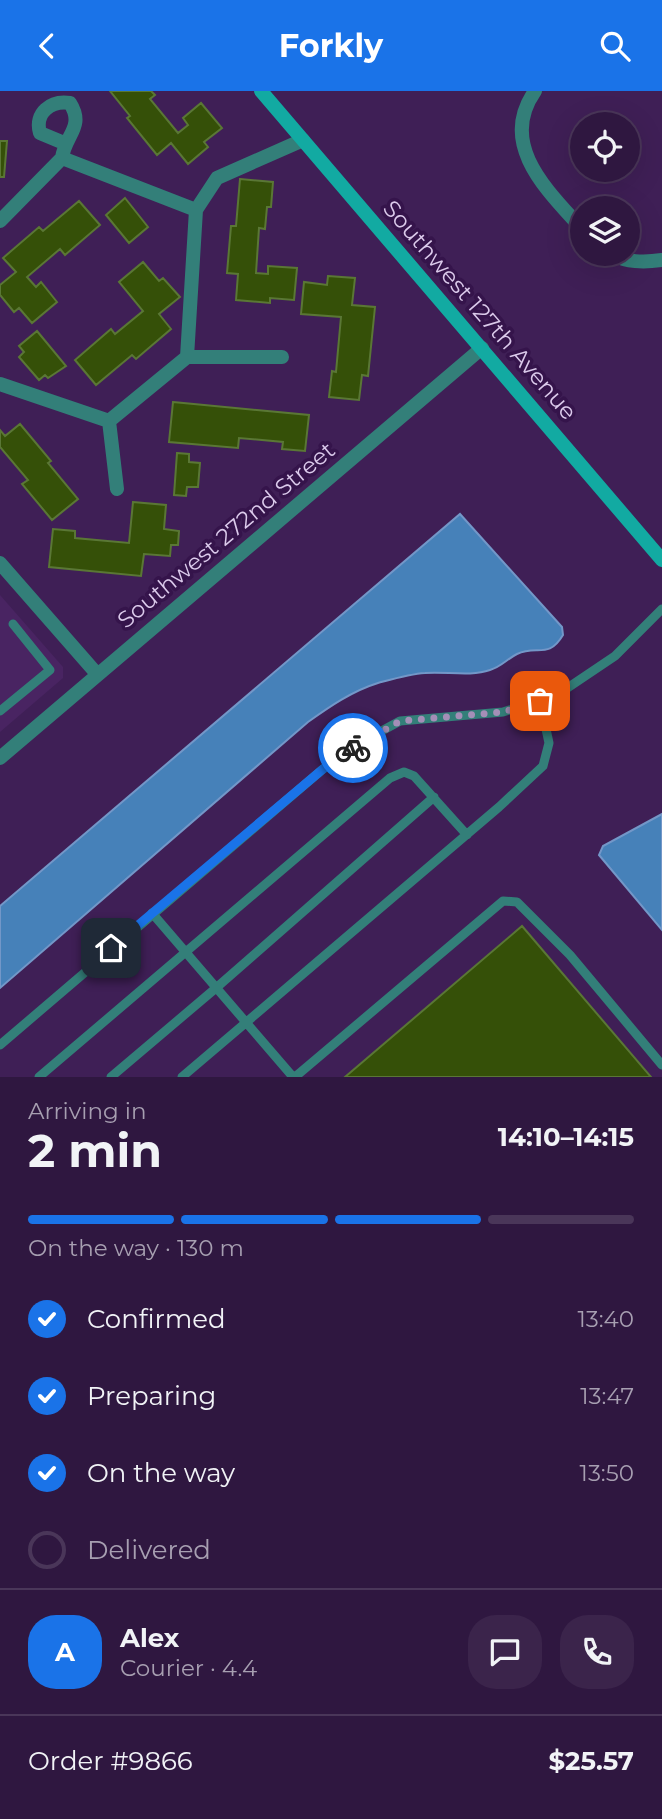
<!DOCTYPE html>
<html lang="en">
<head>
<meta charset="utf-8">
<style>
	:root { --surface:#2f1740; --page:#3b244b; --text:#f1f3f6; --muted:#a79fb1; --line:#4a3659; --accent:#1a73e8 }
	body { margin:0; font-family:Montserrat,sans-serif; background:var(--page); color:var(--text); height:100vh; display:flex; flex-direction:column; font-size:26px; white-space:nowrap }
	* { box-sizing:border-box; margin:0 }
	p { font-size:23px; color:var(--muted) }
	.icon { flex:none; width:38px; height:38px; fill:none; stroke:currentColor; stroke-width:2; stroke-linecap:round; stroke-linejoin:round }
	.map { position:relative; height:986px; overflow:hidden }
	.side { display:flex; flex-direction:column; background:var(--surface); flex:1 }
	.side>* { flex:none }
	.fabs { position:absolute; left:570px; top:21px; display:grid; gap:14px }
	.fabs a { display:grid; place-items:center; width:70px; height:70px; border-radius:50%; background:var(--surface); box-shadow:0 7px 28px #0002,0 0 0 2px var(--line); font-size:35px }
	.pin { position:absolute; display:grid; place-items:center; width:60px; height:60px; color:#fff; margin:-30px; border-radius:14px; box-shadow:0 4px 10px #0006 }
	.courier { position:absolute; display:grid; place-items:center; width:70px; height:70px; margin:-35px; border:5px solid #1a73e8; border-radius:50%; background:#fff; color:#222; box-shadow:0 2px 9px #0007 }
	.headline em { font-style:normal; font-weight:700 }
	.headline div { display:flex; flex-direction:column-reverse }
	.headline { display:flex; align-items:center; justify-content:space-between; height:119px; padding:0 28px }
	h1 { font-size:46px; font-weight:700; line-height:52px }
	.bar { display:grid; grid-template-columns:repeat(4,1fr); gap:10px 7px; align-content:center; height:84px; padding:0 28px }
	.bar i { height:9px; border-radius:5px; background:var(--line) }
	.bar .on { background:var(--accent) }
	.bar p { grid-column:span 4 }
	.line { display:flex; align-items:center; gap:18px; padding:0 28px; border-top:2px solid var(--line) }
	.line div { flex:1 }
	.round { display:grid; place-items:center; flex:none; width:74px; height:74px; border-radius:28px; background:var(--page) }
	ol { padding:0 28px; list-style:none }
	li { display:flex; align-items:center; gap:21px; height:77px }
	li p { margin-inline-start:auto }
	li .icon { padding:7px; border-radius:50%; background:var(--accent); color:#fff; stroke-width:4 }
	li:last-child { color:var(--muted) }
	li i { width:38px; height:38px; border:4px solid var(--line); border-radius:50% }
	header { display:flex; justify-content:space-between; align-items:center; height:91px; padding:0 28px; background:var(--accent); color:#fff; font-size:32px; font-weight:700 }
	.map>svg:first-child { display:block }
</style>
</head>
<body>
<header><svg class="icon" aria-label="back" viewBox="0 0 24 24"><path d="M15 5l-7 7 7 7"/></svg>Forkly<svg class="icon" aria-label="search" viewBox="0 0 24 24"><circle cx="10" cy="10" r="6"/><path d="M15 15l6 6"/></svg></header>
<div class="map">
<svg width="662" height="986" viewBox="0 0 662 986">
	<rect width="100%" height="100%" fill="#3f1f56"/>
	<path fill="#492462" d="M0,504L63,576V587L0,641Z"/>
	<path fill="#4681b9" stroke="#7397c8" stroke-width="2" d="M460,423L562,536L563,544C548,569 537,553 517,563C507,568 501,576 490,579C470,586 445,580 425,582C410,583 393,588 378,592C352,600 329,616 308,631L0,897V815Z
		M662,723V839L599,764L603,755Z"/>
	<path fill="#355008" stroke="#5a7735" stroke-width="2" d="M110,0H151L155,4L150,8L178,42L188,34L183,27L201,12L222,37L204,51L208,56L188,73L171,52L157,64L127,27L130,25Z
		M0,50H7L4,86H0Z
		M240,88L273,91L271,116H267L265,138L259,137L256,182L268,183V175L297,177L294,209L270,207V212L236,209L238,183L227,182L231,135H236Z
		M125,107L148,136L129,152L106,124Z
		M79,110L100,134L65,164L60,158L27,186L36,196L41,191L57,211L32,232L19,217L14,221L0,204V194L16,181L3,167L39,136L43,140Z
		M143,171L159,190L163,187L180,206L159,223L171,238L136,268L132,264L96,294L75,269L111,238L115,243L143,220L119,191Z
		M328,185L355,187L352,214L375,216L368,285L362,284L359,309L329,306L332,280L336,281L341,226L301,223L304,191L327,194Z
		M37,240L66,275L48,287L45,284L39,289L19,266L24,261L19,255Z
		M173,311L309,324L305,360L282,358L283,351L239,347L238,357L169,351Z
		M20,333L51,370L48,372L78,408L52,429L22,393L28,389L0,356V339L5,345Z
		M177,362L189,363V371L200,372L198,396H187L186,405L174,404Z
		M133,411L166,414L164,438L179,440L178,454H171L170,465L144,463L141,485L49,476L53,438L75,440V447L129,452Z
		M522,835L651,986H345Z"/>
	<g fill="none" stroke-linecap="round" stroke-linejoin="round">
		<path stroke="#337f79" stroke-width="9" d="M0,620L50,579L13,533
			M152,822L293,986
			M0,954L323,678L365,649L400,630L503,621L557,604L615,565L662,518
			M39,986L390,687L404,681L414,685L467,744
			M111,986L216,897L434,706
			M182,986L499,716L543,675L549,652L540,610
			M295,986L503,810L517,811L570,864L662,974"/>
		<path stroke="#337f79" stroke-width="14" d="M535,0C497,54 549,101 583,139
			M64,52L40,42C34,22 51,9 70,12C85,36 65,44 62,67L196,119
			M0,130L62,67
			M610,163C628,171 642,172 662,169
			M187,266L196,119L217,87L303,49
			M0,293L109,330
			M117,398L109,330L187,266H282
			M0,472L97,583
			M0,667L482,257"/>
		<path stroke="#12aaa2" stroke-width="14" d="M261,0L662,469"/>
	</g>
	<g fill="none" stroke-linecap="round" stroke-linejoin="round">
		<path stroke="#a48eb7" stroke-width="7" stroke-dasharray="0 12.6" d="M353,657L400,630L503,621L540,610"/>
		<path stroke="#1a73e8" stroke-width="9" d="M111,857L323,678L353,657"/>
	</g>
	<g text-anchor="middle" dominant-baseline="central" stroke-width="7" stroke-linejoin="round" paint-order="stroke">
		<g font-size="23" fill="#dbcaeb" stroke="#35144b">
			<text transform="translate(480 219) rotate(49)">Southwest 127th Avenue</text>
			<text transform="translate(226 444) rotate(-40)">Southwest 272nd Street</text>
		</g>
	</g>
</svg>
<div class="fabs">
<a><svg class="icon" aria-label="locate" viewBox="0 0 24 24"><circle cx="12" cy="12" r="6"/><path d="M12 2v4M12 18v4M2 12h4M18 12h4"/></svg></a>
<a><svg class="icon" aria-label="layers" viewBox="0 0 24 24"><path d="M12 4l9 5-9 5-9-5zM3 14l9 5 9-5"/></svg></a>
</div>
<div class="pin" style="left:540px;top:610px;background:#ea580c"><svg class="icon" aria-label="bag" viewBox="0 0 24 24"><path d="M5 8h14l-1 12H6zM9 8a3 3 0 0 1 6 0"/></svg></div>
<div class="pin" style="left:111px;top:857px;background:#1f2937"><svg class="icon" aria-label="home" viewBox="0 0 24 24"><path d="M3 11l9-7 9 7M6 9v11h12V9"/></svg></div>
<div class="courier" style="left:353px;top:657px"><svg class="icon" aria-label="bike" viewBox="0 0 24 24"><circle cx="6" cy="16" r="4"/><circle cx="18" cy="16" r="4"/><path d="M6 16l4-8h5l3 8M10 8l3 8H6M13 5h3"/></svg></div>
</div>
<section class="side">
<div class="headline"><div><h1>2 min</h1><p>Arriving in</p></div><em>14:10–14:15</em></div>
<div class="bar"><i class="on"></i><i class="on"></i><i class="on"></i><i></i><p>On the way · 130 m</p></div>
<ol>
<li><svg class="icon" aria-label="check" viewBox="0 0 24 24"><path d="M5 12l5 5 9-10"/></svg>Confirmed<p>13:40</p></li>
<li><svg class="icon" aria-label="check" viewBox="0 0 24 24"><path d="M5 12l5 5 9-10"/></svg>Preparing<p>13:47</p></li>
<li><svg class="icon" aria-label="check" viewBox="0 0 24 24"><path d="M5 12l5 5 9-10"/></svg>On the way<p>13:50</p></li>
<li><i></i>Delivered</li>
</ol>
<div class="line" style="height:126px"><b class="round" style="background:var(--accent);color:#fff">A</b><div><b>Alex</b><p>Courier · 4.4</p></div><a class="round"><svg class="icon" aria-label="chat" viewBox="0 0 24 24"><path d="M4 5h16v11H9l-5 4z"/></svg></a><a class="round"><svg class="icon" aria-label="phone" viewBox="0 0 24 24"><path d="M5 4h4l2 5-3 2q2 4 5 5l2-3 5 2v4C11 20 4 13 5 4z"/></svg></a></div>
<div class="line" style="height:91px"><div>Order #9866</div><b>$25.57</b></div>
</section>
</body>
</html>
